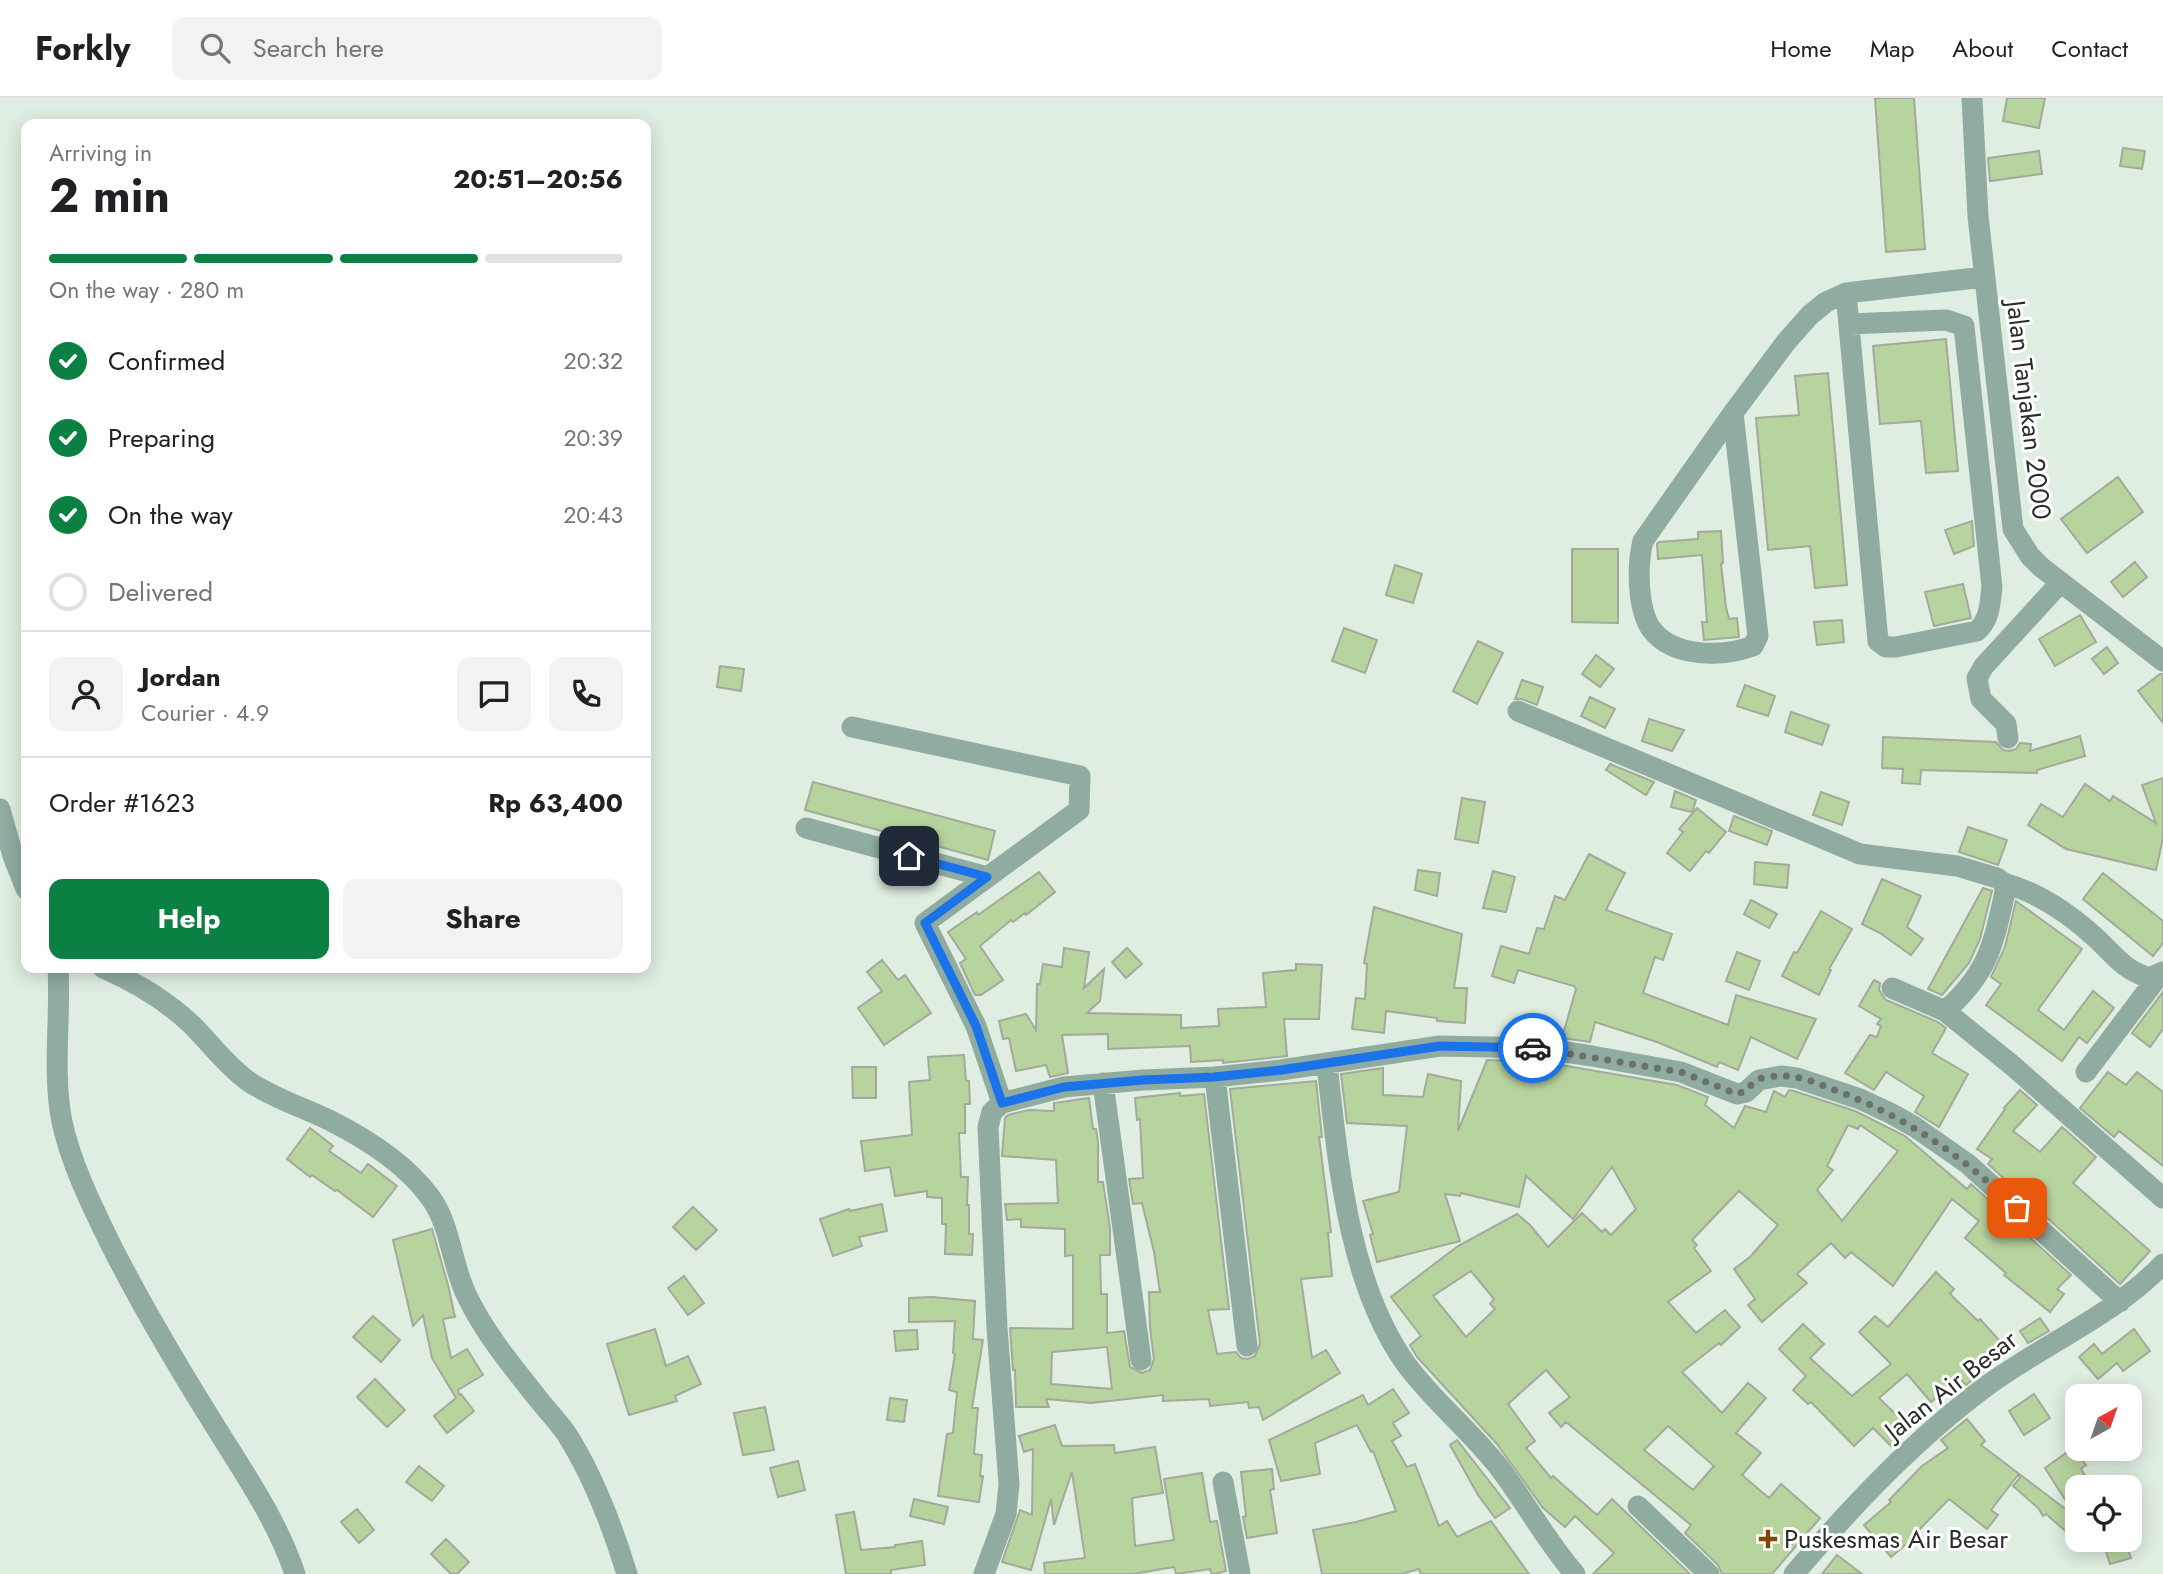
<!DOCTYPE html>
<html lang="en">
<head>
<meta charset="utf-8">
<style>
	:root { --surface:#fff; --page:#f2f2f2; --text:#202124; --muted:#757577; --line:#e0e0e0; --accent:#0b8043 }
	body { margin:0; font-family:Jost,sans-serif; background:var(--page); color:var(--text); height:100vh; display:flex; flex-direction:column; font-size:26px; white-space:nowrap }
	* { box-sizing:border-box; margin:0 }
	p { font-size:23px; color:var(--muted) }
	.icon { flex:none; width:38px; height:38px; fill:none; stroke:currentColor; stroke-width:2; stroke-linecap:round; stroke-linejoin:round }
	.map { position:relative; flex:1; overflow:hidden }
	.details { position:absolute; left:21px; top:21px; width:630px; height:854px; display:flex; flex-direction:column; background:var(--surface); border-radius:14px; box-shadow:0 4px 18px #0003 }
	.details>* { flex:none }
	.needle { width:46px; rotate:40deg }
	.tools { position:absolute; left:2065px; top:1286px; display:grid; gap:14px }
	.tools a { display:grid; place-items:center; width:77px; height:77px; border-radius:14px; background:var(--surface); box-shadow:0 4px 18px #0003; font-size:35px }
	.pin { position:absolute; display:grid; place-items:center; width:60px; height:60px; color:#fff; margin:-30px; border-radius:14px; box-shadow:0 4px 10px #0006 }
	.courier { position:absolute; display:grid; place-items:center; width:70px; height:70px; margin:-35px; border:5px solid #1a73e8; border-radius:50%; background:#fff; color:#222; box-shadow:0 2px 9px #0007 }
	.headline em { font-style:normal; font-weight:700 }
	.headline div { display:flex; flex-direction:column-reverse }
	.headline { display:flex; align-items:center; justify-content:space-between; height:119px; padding:0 28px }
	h1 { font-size:46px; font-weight:700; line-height:52px }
	.bar { display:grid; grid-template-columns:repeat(4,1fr); gap:10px 7px; align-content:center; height:84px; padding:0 28px }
	.bar i { height:9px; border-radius:5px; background:var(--line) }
	.bar .active { background:var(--accent) }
	.bar p { grid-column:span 4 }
	.line { display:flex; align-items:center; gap:18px; padding:0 28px; border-top:2px solid var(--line) }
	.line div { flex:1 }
	.round { display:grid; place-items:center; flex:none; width:74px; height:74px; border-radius:14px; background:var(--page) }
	ol { padding:0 28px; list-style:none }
	li { display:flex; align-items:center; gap:21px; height:77px }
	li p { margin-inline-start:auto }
	li .icon { padding:7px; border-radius:50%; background:var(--accent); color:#fff; stroke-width:4 }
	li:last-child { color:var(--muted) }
	li i { width:38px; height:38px; border:4px solid var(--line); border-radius:50% }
	.cta { display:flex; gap:14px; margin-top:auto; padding:14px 28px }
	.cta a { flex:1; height:80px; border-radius:14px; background:var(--accent); color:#fff; font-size:28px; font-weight:700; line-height:80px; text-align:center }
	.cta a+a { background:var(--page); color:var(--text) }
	header { display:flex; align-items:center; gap:42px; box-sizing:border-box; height:98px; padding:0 35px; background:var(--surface); border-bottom:2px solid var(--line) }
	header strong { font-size:33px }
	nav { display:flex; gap:38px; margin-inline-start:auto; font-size:24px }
	.search { width:490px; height:63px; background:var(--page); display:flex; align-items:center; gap:18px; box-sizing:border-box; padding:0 24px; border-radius:14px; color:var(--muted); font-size:26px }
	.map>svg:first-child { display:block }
</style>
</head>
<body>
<header>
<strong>Forkly</strong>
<div class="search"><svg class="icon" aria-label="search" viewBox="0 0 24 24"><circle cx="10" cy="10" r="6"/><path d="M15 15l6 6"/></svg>Search here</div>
<nav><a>Home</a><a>Map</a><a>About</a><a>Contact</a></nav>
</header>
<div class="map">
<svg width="2163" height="1476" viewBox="0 0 2163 1476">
	<rect width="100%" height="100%" fill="#e0eee1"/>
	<path fill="#b8d49e" stroke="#a2aa9b" stroke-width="2" fill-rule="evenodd" d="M1875,0H1914L1925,151L1886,154Z
		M2007,0H2045L2039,30L2003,23Z
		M2123,50L2145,53L2142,71L2120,68Z
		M2039,53L2042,76L1990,83L1988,60Z
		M1946,241L1958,373L1926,375L1921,323L1880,326L1873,248Z
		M1828,275L1847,487L1815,490L1810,448L1768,452L1756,320L1799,317L1795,278Z
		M2118,379L2143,414L2087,455L2061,421Z
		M1972,423L1974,448L1954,456L1945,432Z
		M1721,433L1723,465L1721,466L1726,509L1729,521L1737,520L1739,539L1704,542L1702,524H1707L1702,457L1658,461L1657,446L1659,444L1698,441V434Z
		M1572,451H1618V525L1572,524Z
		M2135,464L2147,479L2123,499L2111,484Z
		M1395,467L1422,476L1413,505L1386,497Z
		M1963,486L1971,520L1934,528L1925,494Z
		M2080,517L2096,544L2055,568L2039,541Z
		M1842,522L1844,544L1817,547L1814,524Z
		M1344,530L1377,542L1365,575L1332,563Z
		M1478,543L1503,555L1477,606L1453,593Z
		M2107,549L2118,565L2104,576L2092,561Z
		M1596,557L1614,571L1600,589L1582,576Z
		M720,568L744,571L741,593L717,589Z
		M2160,576H2163V625L2138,593Z
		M1522,582L1543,589L1537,607L1522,601H1515Z
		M1745,587L1775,598L1768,618L1737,608Z
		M1590,599L1615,611L1605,630L1581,618Z
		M1791,614L1829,627L1822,647L1785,634Z
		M1649,621L1684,632L1672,653L1642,643Z
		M2080,638L2085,658L2037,672V675L1921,672L1920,686L1902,685L1903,671L1882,670L1883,639L1996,644L2003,652L2009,653L2016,651L2020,645L2031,646L2030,653Z
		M1610,666L1654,684L1646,697L1606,672Z
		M2163,680V740L2156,772L2066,751L2028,727L2041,706L2063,719L2085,686L2110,703L2113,698L2156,725L2142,687Z
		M813,684L995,733L988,762L805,712Z
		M1675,693L1696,702L1692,714L1671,709Z
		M1821,694L1849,704L1842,727L1813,717Z
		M1462,700L1485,704L1478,745L1455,741Z
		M1697,710L1726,734L1709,755L1706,753L1690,773L1667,755L1683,734L1679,731Z
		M1734,718L1772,733L1767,747L1729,733Z
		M1968,729L2007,742L1998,767L1959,754Z
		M1589,756L1625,775L1606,812L1672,836L1663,862L1655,859L1643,895L1728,927L1736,897L1816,921L1797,961L1751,939L1738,972L1719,964L1717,969L1657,944L1595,924L1590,944L1562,940L1576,891L1574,888L1518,872L1514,885L1492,878L1501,848L1529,856L1537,830L1544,831L1555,798L1565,802Z
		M1755,764L1789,767L1787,790L1754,786Z
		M1418,772L1440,775L1437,798L1415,792Z
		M1493,773L1515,779L1506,814L1483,810Z
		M1039,774L1055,794L1026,817L1025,815L1013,824L1011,822L980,848L1003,882L981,897H975L960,865L966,861L948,834L977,814L978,817Z
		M2103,775L2163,823V845L2153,858L2083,801Z
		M1882,781L1921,798L1907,829L1923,841L1911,857L1880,835L1862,826Z
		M1983,790L1992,793L1980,841L1969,865L1942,897L1928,891Z
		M1751,802L1777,816L1769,830L1744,816Z
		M2016,803L2082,851L2038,912L2064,932L2093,893L2114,910L2087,945L2079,939L2062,963L1986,907L2001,886L1991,879L2005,849Z
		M1374,809L1462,836L1454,890H1467L1465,925L1437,923V920L1386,913L1384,935L1352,931L1356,900L1365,901L1367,866L1364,865Z
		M1821,813L1852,831L1829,871L1831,872L1819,897L1782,878L1794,854L1797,855Z
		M1064,850L1089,854L1084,890L1104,871L1100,903L1087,915L1181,917V930L1219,928L1218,911L1266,909L1263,875L1296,872V866L1322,867L1319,921H1284L1287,958L1223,965V962L1191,964L1190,948L1108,951V936L1062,937L1068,975L1050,979L1046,967L1016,973L1009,940L1003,941L999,923L1026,916L1036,932L1037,886H1040L1043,866L1062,869Z
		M1127,850L1142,866L1126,880L1112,864Z
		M1737,854L1760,863L1749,892L1726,883Z
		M882,862L898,882L905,877L931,915L884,947L858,910L882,893L867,874Z
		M1874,882L1880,885L1879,892L1886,902L1938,924L1946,930L1932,955L1968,976L1939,1029L1915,1014L1924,998L1886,974L1874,992L1845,975L1870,937L1877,939L1881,928L1877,926L1881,921L1859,908Z
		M2163,894V931L2150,949L2132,935Z
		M964,957L966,983H969L970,1006H965V1035H959L961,1079H968L967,1107H969V1136H973L972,1157L945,1156L946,1126H942V1100L927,1099V1093L895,1098L890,1069L865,1073L861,1043L912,1037L909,984L930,982L928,959Z
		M1487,962L1516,963L1521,965L1522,963H1538L1677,987L1708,999L1705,1007L1734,1030L1745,1008L1766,1014L1774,993L1785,999L1789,992L1794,993L1855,1013L1905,1038L1967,1091L1971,1086L2071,1177L2057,1191L2064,1196L2050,1214L2004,1177L2006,1175L1965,1140L1979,1123L1952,1101L1893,1188L1851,1154L1845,1160L1831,1145L1797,1176L1807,1185L1762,1224L1748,1207L1755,1201L1734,1171L1750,1159L1778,1127L1739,1093L1692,1142L1697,1147L1694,1150L1711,1173L1668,1204L1696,1235L1725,1212L1740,1229L1721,1247L1719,1245L1682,1274L1722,1315L1748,1285L1766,1300L1736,1335L1761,1355L1742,1377L1769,1400L1781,1386L1820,1420L1772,1476H1722L1718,1467L1685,1435L1691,1427L1566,1324L1561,1329L1549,1315L1570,1299L1546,1272L1508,1306L1535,1343L1526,1350L1551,1380L1553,1378L1597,1417L1612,1401L1690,1476H1593L1614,1455L1575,1418L1565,1429L1543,1410L1497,1346L1417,1259L1410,1247L1421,1238L1391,1199L1458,1148L1517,1116L1530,1127L1548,1149L1582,1115L1602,1134L1605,1131L1611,1137L1636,1111L1612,1069L1573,1121L1526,1078L1519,1109L1461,1095L1460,1098L1445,1096L1460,1143L1377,1164L1370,1137L1373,1136L1363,1103L1399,1094L1407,1028L1347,1025L1341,976L1383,970V997L1423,999L1428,976L1461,983L1458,1033ZM1848,1027L1858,1031L1860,1027L1898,1053L1842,1123L1817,1092L1833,1072L1827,1068ZM1471,1173L1494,1201L1490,1206L1495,1211L1466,1239L1433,1198ZM1668,1328L1714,1368L1693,1392L1644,1352Z
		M852,969H876V1000H853Z
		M2108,974L2126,987L2137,974L2163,994V1068L2119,1033L2114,1039L2080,1010Z
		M1316,983L1322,1039H1319L1331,1134L1328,1135L1332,1178L1301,1181L1312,1260L1326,1252L1340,1275L1263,1322L1259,1309L1249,1310L1248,1304L1210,1308L1209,1301L1163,1303V1297L1091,1305L1046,1301L1049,1309H1016L1015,1272H1013L1010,1230L1073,1231V1157L1065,1158V1131L1021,1129V1121L1007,1122L1005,1106L1058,1105L1056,1062L1002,1058L1005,1020L1008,1017L1029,1012L1054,1013V1005L1089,1000L1093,1031H1096L1098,1044V1084H1103L1110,1130V1157H1100L1101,1196H1107V1235L1124,1233L1130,1269L1142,1275L1150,1272L1154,1261L1150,1230L1149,1194H1160L1154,1154L1142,1105L1133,1106L1129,1081L1143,1080L1140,1021L1137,1022L1135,1000L1180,995V998L1204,996L1229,1211L1208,1212L1217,1256L1236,1254L1241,1260L1248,1261L1255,1258L1260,1246L1230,991ZM1107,1249L1112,1291L1051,1286L1052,1254Z
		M2020,992L2037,1007L2013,1033L2040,1054L2062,1029L2096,1059L2073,1085L2150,1153L2120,1186L1988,1066L1992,1061L1977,1051L2005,1011L2004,1010Z
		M310,1030L333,1048L329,1053L361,1075L368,1066L397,1088L373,1119L337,1092L335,1093L312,1077L310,1079L287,1061Z
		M882,1106L887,1133L859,1139L862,1148L833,1158L820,1121L849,1111L850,1113Z
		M693,1109L717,1132L696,1152L673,1129Z
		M432,1131L448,1187L455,1219L443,1221L451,1260L467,1251L483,1277L458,1292L459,1297L461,1296L474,1313L447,1335L434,1318L456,1300L432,1260L423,1217L413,1228L393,1142Z
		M1936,1174L1954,1191L1950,1196L1978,1223L1980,1221L2008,1252L1966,1287L1959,1280L1931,1304L1907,1276L1879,1300L1910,1330L1892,1349L1873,1330L1854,1348L1811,1304L1808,1306L1793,1292L1806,1278L1779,1251L1803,1226L1824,1246L1810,1260L1852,1298L1891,1266L1859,1234L1875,1218L1888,1229Z
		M684,1178L704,1205L688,1217L668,1190Z
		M932,1199L975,1203L973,1241L983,1242L972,1310H978L974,1356L982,1357L980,1378H983L979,1404L938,1398L947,1336L953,1335L957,1294L949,1292L955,1256L953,1255L955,1223L909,1224V1200Z
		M373,1218L400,1242L381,1264L353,1239Z
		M2040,1220L2049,1233L2028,1245L2020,1233Z
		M655,1231L666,1268L688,1258L701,1286L675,1298L677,1303L629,1317L607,1246Z
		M2134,1231L2150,1253L2123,1273L2117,1265L2098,1281L2079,1259L2094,1246L2102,1256Z
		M917,1232L918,1251L896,1253L894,1233Z
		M375,1281L405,1312L387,1329L357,1299Z
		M1393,1291L1409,1315L1393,1325L1401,1338L1392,1343L1407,1369L1415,1366L1439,1428L1447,1423L1457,1439L1491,1423L1529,1476H1421L1419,1471L1401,1476H1322L1313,1432L1356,1424L1396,1413L1373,1353L1371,1354L1357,1327L1315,1345L1320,1376L1281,1383L1269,1342L1363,1297L1368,1307Z
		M2034,1296L2050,1320L2024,1337L2009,1313Z
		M890,1300L907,1302L904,1324L887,1322Z
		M765,1309L774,1352L743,1357L734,1315Z
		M1967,1321L1985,1343L1981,1347L2076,1419L2045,1370L2073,1350L2086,1367L2081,1371L2093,1390H2077V1443L2046,1416L2043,1418L2038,1410L2013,1388L2020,1380L2018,1377L1991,1412L1998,1417L1987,1431L1949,1401L1915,1436L1916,1438L1891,1459L1864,1427L1891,1404L1889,1402L1922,1368L1948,1350L1941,1342Z
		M1055,1327L1062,1348L1114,1347L1115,1355L1155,1349L1163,1395L1132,1400L1135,1448L1174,1442L1164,1381L1202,1375L1210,1424L1217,1423L1226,1473L1215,1476H1212L1210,1471L1176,1476L1174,1469L1133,1476H1045L1044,1465L1085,1460L1072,1374L1054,1427L1051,1401L1031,1472L1002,1464L1020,1412L1032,1417L1033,1351L1024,1354L1019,1338Z
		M1457,1342L1510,1410L1495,1420L1478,1397L1450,1347Z
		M798,1363L805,1392L778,1399L770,1370Z
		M419,1368L444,1388L432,1403L406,1384Z
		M1272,1371L1274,1391L1270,1392L1277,1435L1247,1440L1243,1419L1246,1418L1241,1374Z
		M914,1401L948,1409L944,1426L910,1418Z
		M357,1411L374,1432L359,1445L341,1424Z
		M854,1414L861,1452L895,1449V1447L922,1443L925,1467L891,1472V1476H846L836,1417Z
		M446,1441L469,1464L457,1476H451L431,1456Z
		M2120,1442H2125L2131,1460L2110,1466L2104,1447Z
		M1837,1457L1862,1476H1822Z"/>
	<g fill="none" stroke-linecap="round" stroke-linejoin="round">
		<path stroke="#90ab9f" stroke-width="21" d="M1972,0L1978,118L2013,431L2030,458L2041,469L2163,563
			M1846,195L1878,543L1886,549H1896L1977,533C1990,521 1990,506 1992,489L1964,228L1946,222L1849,226
			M1733,315L1758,538L1753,548C1723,559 1674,560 1652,532C1637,512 1637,466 1643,443L1733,315L1786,244L1810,217L1826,204L1846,195L1984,179
			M1518,613L1860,756L1957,768L1997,780L2004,785L2005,794C1993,848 1988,875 1945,913
			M852,629L1080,678L1079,712L925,825L976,928L1002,1005
			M2008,640L2006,626L1981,601L1977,580L1984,568L2061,484
			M0,711L13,758L26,791
			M806,730L987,779
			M2004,785C2039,795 2070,816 2097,841C2116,859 2123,871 2149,880L2163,874
			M58,870C61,920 52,974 62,1024C71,1066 92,1108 111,1147C144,1212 181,1274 220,1336C248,1381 278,1425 295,1476
			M103,870C135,884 167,903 192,927C211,946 226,967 248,983C273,1000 302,1009 329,1022C365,1040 406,1066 430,1099C451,1127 451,1166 467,1198C485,1236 513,1269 539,1302C548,1313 558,1324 566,1335C594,1379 612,1427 627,1476
			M1892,890L1945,913L2013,968L2163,1100
			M1327,967C1338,1063 1348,1185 1406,1266C1433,1303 1470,1332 1498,1368C1525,1403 1546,1443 1575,1476
			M2086,974L2160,876
			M1215,979L1247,1248
			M1103,985L1141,1262
			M1223,1384L1240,1476
			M1638,1408L1709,1476
			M984,1476L1006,1416L1009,1386L997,1230L988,1029L992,1014L1002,1005L1064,989L1143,982L1215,979L1281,972L1440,948L1539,950L1592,958L1681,974L1737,996L1746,994L1759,982L1781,978L1797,980L1860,1001L1892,1016L1915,1029L1968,1066L2120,1204
			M1794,1476C1852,1408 1916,1340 1988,1287C2046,1245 2114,1217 2163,1166"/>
	</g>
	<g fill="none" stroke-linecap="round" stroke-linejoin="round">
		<path stroke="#697169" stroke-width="7" stroke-dasharray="0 12.6" d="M1533,950L1681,974L1737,996C1748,993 1750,986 1759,981C1764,979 1775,978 1780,978C1798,977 1817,985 1832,991C1905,1018 1961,1057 2017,1110"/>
		<path stroke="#1a73e8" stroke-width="9" d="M909,758L987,779L925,825L976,928L1002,1005L1064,989L1143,982L1214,979L1281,972L1440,948L1533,950"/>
	</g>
	<path fill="#834504" stroke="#fff" stroke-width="2.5" d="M1764.5 1430.5h7v7h7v7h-7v7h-7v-7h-7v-7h7z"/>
	<g text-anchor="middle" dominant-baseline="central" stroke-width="6" stroke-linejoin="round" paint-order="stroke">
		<g font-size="26" fill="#292e29" stroke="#fff">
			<text transform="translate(2029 312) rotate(83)">Jalan Tanjakan 2000</text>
			<text transform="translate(1951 1287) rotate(-38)">Jalan Air Besar</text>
		</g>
		<g font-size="26" fill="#292e29" stroke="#fff" text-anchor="start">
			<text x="1784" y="1441">Puskesmas Air Besar</text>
		</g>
	</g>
</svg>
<div class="tools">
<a><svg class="needle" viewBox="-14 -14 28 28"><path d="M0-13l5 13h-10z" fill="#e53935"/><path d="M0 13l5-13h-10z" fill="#757577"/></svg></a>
<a><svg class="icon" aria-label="locate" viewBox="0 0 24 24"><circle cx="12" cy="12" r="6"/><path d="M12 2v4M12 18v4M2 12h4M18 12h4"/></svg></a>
</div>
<div class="pin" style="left:2017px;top:1110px;background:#ea580c"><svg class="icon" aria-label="bag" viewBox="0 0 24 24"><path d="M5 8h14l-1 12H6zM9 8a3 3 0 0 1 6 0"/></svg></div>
<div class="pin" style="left:909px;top:758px;background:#1f2937"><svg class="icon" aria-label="home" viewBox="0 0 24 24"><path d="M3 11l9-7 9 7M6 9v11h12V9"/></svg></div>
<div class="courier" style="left:1533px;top:950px"><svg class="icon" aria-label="car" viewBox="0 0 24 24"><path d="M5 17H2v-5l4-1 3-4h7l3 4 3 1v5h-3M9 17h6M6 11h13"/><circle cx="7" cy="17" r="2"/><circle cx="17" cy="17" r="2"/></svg></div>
<section class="details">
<div class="headline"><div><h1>2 min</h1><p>Arriving in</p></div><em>20:51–20:56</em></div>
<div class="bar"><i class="active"></i><i class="active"></i><i class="active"></i><i></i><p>On the way · 280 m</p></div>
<ol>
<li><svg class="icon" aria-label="check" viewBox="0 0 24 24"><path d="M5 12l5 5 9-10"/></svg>Confirmed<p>20:32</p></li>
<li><svg class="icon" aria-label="check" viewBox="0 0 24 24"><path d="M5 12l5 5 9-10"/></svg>Preparing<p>20:39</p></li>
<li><svg class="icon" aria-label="check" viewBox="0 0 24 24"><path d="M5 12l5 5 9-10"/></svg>On the way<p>20:43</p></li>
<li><i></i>Delivered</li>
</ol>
<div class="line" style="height:126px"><a class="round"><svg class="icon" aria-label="person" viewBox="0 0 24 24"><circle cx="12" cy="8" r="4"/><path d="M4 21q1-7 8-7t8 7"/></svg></a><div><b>Jordan</b><p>Courier · 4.9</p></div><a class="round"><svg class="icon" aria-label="chat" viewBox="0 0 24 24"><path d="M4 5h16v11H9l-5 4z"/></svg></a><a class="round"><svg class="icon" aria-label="phone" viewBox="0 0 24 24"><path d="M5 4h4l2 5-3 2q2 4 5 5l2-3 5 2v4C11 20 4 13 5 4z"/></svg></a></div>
<div class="line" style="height:91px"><div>Order #1623</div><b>Rp 63,400</b></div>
<div class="cta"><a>Help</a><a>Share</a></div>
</section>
</div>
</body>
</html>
